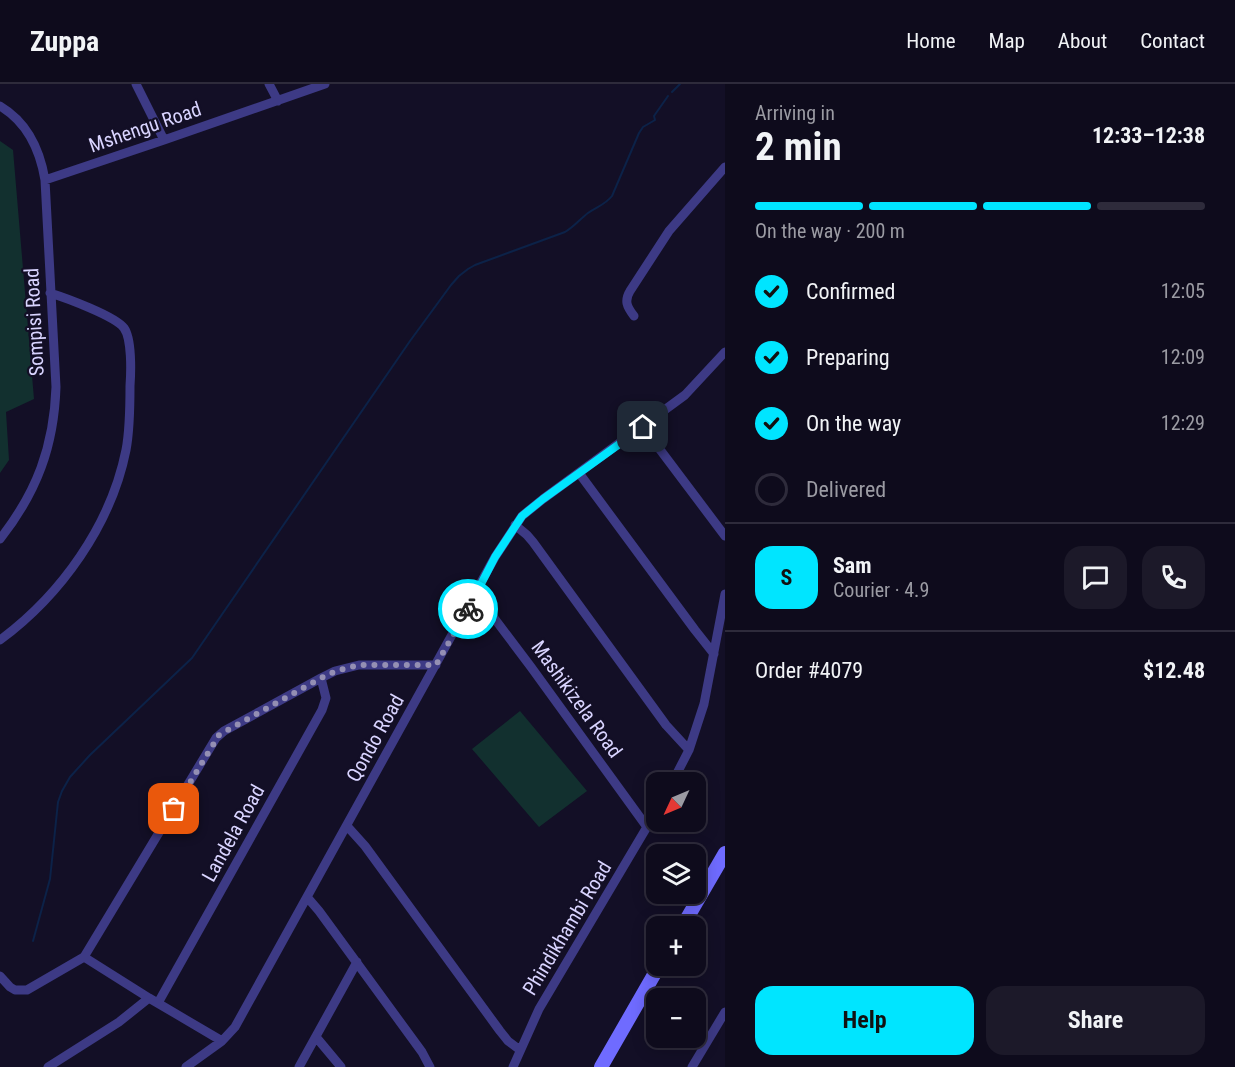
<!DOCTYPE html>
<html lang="en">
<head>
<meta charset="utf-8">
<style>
	:root { --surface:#0e0b1c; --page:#1c1929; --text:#f1f3f6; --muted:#9b9ba3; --line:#2e2b3b; --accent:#00e5ff }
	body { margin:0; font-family:"Roboto Condensed",sans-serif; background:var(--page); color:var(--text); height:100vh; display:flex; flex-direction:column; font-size:22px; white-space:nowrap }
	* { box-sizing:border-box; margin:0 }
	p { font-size:20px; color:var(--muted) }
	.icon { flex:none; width:33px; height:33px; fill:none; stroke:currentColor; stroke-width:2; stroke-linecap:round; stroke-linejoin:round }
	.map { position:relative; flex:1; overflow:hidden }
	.details { display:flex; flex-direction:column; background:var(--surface); width:510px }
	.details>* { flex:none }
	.needle { width:39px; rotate:226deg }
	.tools { position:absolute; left:646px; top:688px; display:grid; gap:12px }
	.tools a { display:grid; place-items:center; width:60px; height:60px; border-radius:12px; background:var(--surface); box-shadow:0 3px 15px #0003,0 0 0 2px var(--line); font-size:30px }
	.pin { position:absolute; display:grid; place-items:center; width:51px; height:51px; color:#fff; margin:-26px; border-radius:12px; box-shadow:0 3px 9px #0006 }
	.courier { position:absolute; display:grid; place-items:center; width:60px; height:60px; margin:-30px; border:4px solid #00e5ff; border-radius:50%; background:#fff; color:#222; box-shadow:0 2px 8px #0007 }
	.overview em { font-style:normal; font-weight:700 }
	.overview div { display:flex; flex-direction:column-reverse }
	.overview { display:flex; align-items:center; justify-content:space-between; height:102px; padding:0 30px }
	h1 { font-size:39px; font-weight:700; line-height:45px }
	.bar { display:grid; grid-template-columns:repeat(4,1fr); gap:9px 6px; align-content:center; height:72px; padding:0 30px }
	.bar i { height:8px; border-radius:4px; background:var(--line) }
	.bar .active { background:var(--accent) }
	.bar p { grid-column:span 4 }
	.line { display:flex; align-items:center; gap:15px; padding:0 30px; border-top:2px solid var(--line) }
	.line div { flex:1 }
	.round { display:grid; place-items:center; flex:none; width:63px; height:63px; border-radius:18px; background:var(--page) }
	ol { padding:0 30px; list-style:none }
	li { display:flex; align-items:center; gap:18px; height:66px }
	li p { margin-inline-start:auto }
	li .icon { padding:6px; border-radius:50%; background:var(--accent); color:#111; stroke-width:4 }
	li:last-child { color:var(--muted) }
	li i { width:33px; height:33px; border:3px solid var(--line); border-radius:50% }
	.action { display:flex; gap:12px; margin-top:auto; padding:12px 30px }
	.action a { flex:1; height:69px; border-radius:18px; background:var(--accent); color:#111; font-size:24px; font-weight:700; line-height:69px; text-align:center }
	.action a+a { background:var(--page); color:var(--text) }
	header { display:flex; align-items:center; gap:36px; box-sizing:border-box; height:84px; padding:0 30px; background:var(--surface); border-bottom:2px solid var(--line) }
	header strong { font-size:28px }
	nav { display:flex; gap:33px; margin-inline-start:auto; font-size:21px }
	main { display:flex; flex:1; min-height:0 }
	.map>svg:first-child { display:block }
</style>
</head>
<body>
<header>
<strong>Zuppa</strong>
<nav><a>Home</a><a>Map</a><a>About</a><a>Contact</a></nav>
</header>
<main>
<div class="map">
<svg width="725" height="983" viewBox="0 0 725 983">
	<rect width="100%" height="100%" fill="#130f26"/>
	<path fill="#12302f" d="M0,57L13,66L34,315L6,328L9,376L0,389Z
		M520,627L587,707L539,743L472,665Z"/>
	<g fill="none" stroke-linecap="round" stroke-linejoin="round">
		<path stroke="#0c2248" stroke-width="2" d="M672,8L680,0
			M33,857L50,795L58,718L62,707L70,693L90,671L192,574L410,257L451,201L459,192L468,185L475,181L565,148C574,143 580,135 588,129C596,123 605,121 612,112L639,49L643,43L655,36L654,32L668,12"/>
		<path stroke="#3d3a85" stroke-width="9" d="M136,0L164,56
			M269,0L278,17
			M0,22C27,38 40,66 45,96L56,303C54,362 37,408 0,455
			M45,96L164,56L325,0
			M634,232C627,223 624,217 630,207L669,147L725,83
			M643,343L725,452
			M579,389L695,546L714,570
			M515,441L527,451L533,458L666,641L689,666
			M476,510L531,583L647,743
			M0,556C61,511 111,441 126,366C130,345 130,323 130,302C131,288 132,255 124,244C115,232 66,214 50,209
			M672,699L689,666L704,620L725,510
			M347,742L365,762L500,947L508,957L520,966
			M307,813L319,827L422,968L430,983
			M84,873L149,914L222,957
			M0,892L10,903L15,906H27L84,873L216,654L224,647L321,594L335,587L359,581H436
			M158,919L322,626L326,614L321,594
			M316,953L341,983
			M48,983L119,938L149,914
			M186,983L222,957L235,943L495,473L522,432L543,415L685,311L725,268
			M299,983L357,878
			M513,983L539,925L657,726
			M692,983L725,928"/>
		<path stroke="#6f6bff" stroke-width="14" d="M682,843L725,769
			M601,983L659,882"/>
	</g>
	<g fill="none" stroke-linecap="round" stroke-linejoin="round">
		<path stroke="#948fb3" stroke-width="6" stroke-dasharray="0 10.8" d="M174,725L219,651L321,594L336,587L359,581H436L468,525"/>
		<path stroke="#00e5ff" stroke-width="8" d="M468,525L495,473L522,432L543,415L643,343"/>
	</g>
	<g text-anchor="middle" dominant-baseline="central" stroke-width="4.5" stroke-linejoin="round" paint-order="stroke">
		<g font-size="20" fill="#d9d4ff" stroke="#130f26">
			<text transform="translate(145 43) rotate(-19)">Mshengu Road</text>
			<text transform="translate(34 238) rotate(-93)">Sompisi Road</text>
			<text transform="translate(577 615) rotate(54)">Mashikizela Road</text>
			<text transform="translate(375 654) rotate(-61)">Qondo Road</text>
			<text transform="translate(233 749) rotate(-61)">Landela Road</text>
			<text transform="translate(567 844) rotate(-59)">Phindikhambi Road</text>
		</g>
	</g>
</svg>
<div class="tools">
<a><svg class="needle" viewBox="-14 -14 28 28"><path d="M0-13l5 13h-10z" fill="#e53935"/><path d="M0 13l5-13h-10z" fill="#9b9ba3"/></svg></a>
<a><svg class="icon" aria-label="layers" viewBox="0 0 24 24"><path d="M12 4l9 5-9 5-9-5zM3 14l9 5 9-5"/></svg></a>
<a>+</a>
<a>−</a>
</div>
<div class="pin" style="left:174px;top:725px;background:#ea580c"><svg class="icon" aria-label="bag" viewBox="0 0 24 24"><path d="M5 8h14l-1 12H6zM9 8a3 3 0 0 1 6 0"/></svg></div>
<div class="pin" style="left:643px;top:343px;background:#1f2937"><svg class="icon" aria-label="home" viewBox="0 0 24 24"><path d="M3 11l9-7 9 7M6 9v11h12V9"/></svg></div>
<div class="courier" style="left:468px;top:525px"><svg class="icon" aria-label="bike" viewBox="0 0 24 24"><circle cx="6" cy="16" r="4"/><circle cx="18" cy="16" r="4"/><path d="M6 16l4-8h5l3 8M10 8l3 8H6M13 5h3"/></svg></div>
</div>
<section class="details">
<div class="overview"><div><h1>2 min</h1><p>Arriving in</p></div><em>12:33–12:38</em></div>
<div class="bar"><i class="active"></i><i class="active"></i><i class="active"></i><i></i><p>On the way · 200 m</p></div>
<ol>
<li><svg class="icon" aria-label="check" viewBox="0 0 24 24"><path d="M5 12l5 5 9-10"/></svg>Confirmed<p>12:05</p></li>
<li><svg class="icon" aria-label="check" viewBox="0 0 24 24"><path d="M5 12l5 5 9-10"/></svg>Preparing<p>12:09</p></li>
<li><svg class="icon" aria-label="check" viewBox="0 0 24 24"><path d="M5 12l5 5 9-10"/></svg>On the way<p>12:29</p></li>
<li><i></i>Delivered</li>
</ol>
<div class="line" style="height:108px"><b class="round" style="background:var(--accent);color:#111">S</b><div><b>Sam</b><p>Courier · 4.9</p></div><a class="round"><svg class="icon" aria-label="chat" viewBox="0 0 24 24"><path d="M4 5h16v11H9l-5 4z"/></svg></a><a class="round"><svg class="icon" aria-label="phone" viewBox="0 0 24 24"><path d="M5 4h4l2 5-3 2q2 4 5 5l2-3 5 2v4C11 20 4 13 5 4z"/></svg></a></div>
<div class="line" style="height:78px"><div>Order #4079</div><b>$12.48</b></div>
<div class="action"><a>Help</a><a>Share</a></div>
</section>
</main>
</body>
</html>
